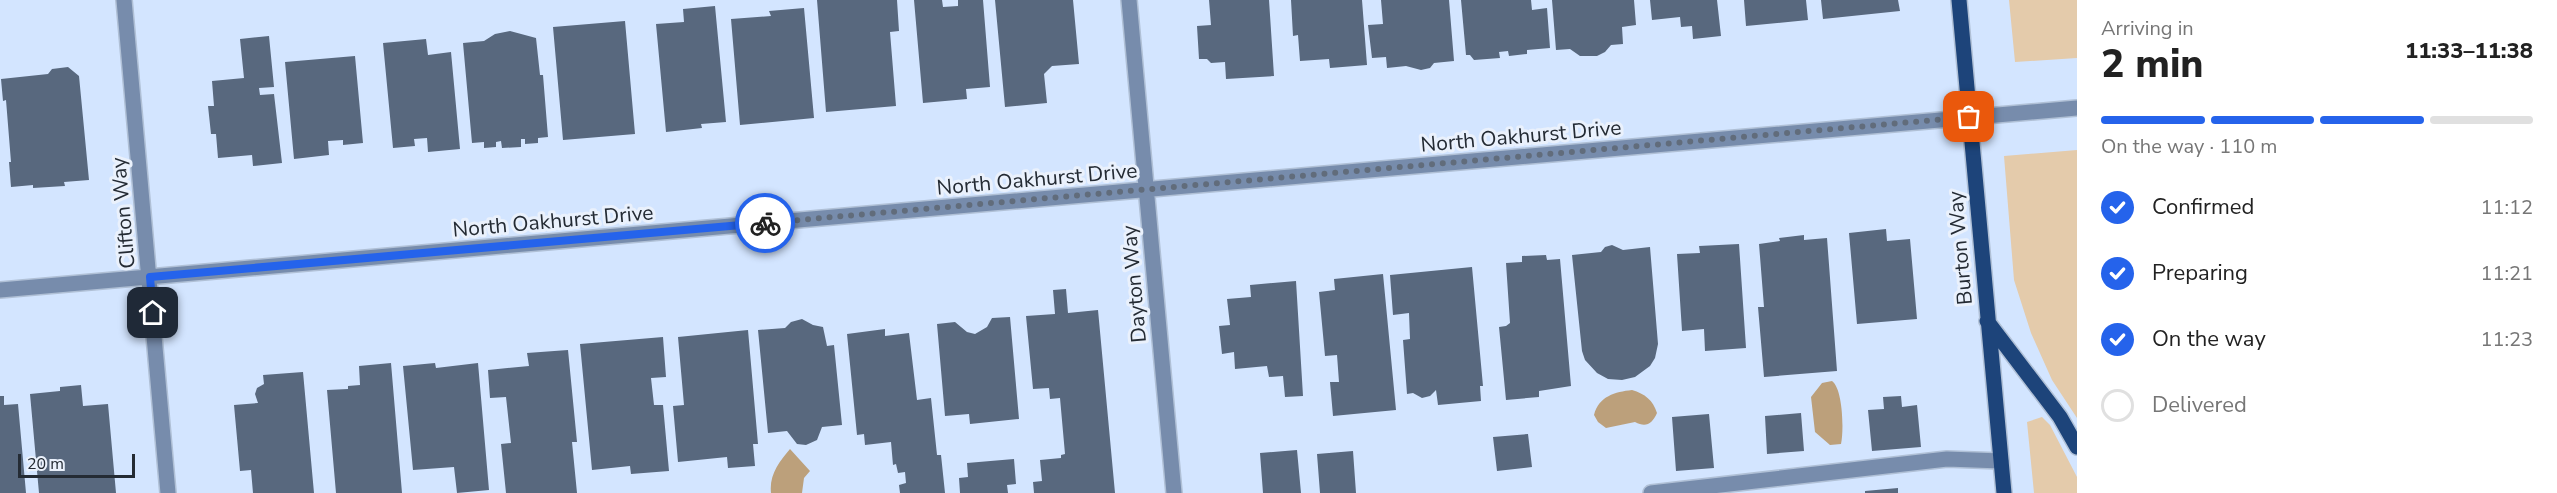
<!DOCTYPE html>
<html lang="en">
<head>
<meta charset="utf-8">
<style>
	:root { --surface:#fff; --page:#f2f2f2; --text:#222; --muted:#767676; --line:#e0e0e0; --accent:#2563eb }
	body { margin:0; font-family:"Nunito Sans",sans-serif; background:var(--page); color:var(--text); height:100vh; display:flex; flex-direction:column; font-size:22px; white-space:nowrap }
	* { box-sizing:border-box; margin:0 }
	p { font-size:20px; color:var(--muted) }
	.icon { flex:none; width:33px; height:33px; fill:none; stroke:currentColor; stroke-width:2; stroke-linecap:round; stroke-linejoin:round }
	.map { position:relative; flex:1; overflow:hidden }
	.side { display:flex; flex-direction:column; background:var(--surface); width:480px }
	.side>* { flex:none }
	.scale { position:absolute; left:18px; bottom:15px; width:117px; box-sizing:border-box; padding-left:6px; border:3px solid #242b34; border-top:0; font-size:16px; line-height:21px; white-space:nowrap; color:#242b34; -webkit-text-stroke:4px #eaf1fc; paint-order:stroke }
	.pin { position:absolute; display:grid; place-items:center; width:51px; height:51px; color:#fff; margin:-26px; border-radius:12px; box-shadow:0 3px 9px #0006 }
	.courier { position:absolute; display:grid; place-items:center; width:60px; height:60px; margin:-30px; border:4px solid #2563eb; border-radius:50%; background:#fff; color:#222; box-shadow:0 2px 8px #0007 }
	.summary em { font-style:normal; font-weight:800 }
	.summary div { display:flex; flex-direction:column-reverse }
	.summary { display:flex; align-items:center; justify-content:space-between; height:102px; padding:0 24px }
	h1 { font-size:39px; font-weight:800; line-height:45px }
	.bar { display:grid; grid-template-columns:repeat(4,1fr); gap:9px 6px; align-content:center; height:72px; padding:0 24px }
	.bar i { height:8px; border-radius:4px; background:var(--line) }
	.bar .current { background:var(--accent) }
	.bar p { grid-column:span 4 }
	ol { padding:0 24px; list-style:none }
	li { display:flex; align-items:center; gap:18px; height:66px }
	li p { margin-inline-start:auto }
	li .icon { padding:6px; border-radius:50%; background:var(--accent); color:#fff; stroke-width:4 }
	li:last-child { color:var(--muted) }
	li i { width:33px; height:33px; border:3px solid var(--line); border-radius:50% }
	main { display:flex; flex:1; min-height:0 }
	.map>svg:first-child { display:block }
</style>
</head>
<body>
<main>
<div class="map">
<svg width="2077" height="493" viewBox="0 0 2077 493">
	<rect width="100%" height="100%" fill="#d3e5ff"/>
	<path fill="#e4cbab" d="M2009,0H2077V58L2015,62Z
		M2077,150V418L2052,380L2031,333L2014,280L2004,156Z
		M2042,417L2050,425L2077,477V493H2034L2027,422Z"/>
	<path fill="#bca07b" d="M1832,381C1843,389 1844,431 1841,444L1830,445L1815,432L1811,397L1822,383Z
		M1632,390C1645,394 1653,400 1657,413C1652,424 1646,428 1635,422L1606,428L1598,422L1594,415C1599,396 1615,392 1632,390Z
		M790,449L810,471L804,478L802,493H771C769,475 779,462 790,449Z"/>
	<path fill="#58687e" d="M817,0H897L899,31L890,32L896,106L826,112Z
		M914,0H942L943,7L958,6V0H983L990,87L966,89L967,99L923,103Z
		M995,0H1073L1079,64L1052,66L1044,74L1047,103L1005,107Z
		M1209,0H1269L1274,76L1226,79L1225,62L1211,63L1207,59H1199L1197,26L1211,25Z
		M1291,0H1362L1367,65L1330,68L1329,59L1300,61L1298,35L1293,36Z
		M1381,0H1449L1454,61L1434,63L1430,68L1421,70L1406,66L1387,68L1386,57L1372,58L1368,25L1383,24Z
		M1461,0H1531L1532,10L1547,8L1550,48L1527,50V54L1509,56L1508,51L1499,52L1500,58L1474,60L1470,55H1466Z
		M1552,0H1634L1636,25L1622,27L1623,44L1611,45L1605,52L1597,56H1580L1570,49L1556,50Z
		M1650,0H1717L1721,36L1693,39L1692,26L1681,27L1680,17L1652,20Z
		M1744,0H1806L1808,20L1746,26Z
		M1821,0H1898L1900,11L1823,19Z
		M715,6L726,122L701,124L702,128L666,132L656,24L684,22L683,9Z
		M804,8L814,118L740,125L731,19L771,16L769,11Z
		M625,21L635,134L563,140L553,27Z
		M510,31L536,38L540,75H543L548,137L538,138V143L525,144V139H521V147L502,148L501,141L496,142V147L484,148V142L472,143L463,43L484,41L495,34Z
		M269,36L274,87L259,88L260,95L274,94L282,163L253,166L252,155L218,158L216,134H211L208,106H214L212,81L244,78L240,39Z
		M426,39L428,55L451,52L460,149L428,152L427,138L414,139L415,146L393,148L383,43Z
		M355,56L363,143L343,145V140L328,141L329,155L294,159L285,62Z
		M68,67L79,76L89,180L64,182L65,186L33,188V185L11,187L9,162H11L6,100L3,101L1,79L48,74L52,69Z
		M1886,229L1887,241L1910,239L1917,319L1857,324L1849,233Z
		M1804,235V240L1827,238L1837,371L1764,377L1758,307H1764L1759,244L1780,241L1779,238Z
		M1739,244L1746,348L1705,351L1704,329L1682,331L1677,254L1700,253L1699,246Z
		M1612,245L1623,250L1650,247L1658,344L1655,358L1650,366L1635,377L1622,380L1608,379L1597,373L1585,360L1582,351L1572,255L1601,252L1605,247Z
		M1546,255L1547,260L1560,259L1571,386L1539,391V397L1506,400L1499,327L1506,326L1510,323L1506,263L1522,262V256Z
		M1472,267L1483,386H1480L1481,401L1438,405L1436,390L1430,396L1422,398L1413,393L1407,394L1403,340L1410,339L1409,313L1393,315L1390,275Z
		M1383,274L1396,410L1333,416L1330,382H1339L1337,355L1325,356L1319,292L1335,290L1334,279Z
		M1296,281L1303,396L1285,397L1283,376L1269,377L1267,366L1235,369L1234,352L1222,354L1219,326L1230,325L1227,299L1251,297L1250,285Z
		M1066,289L1068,313L1098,310L1115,493H1034L1033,482L1042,481L1040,460L1061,458V455L1065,454L1060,398L1050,399L1049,388L1033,389L1026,316L1055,314L1053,290Z
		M1010,317L1019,419L970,424L969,414L945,416L937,324L955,322L967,332L975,334L987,327L992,318Z
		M802,319L813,325L823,327L827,346L834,345L842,425L822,427L817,440L806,445L797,444L787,431L768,433L758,330L785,328L791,322Z
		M885,329V336L909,333L917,400L931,398L937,455H941L945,493H900L899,485L906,483L905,472L898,473L896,464L893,465L891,442L865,445L864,434L857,435L847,334Z
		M748,330L758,444H753L755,466L728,468L727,457L678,462L673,406L684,405L678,337Z
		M663,337L666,377L651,378L654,405H663L669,471L631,474L630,466L592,470L580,344Z
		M568,350L577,442H572L577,493H506L501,444L511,443L506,397L490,398L488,370L529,366L527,353Z
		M391,363L402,493H336L327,390L348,389V386L360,385L359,366Z
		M435,363L436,368L478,363L489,490L457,493L454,467L413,470L403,366Z
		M303,372L314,493H253L251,470L240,471L234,405L258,403L255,394L257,388L264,384L263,375Z
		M81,385L83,406L108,404L116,493H39L30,394L60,391V387Z
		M0,396H4V405L18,404L26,493H0Z
		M1901,396L1902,407L1917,405L1921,447L1872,451L1868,410L1884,409L1883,397Z
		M1801,413L1804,451L1767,454L1765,416Z
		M1709,414L1714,468L1676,471L1672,417Z
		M1528,434L1532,467L1497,471L1493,437Z
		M1297,450L1301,493H1263L1260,453Z
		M1353,451L1356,493H1320L1317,454Z
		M1014,459L1016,484L1007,485L1008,493H960L959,478L968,477L967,463Z
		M1898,488V493H1865V491Z"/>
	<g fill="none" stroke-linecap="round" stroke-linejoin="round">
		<defs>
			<path id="minor" d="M124,0L168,493
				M1129,0L1174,493
				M0,290L2077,108
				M1651,493L1947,459L2001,461"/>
			<path id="major" d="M1959,0L2004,493
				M1987,321L2060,417L2077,447"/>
		</defs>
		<use href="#minor" stroke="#b0c0d6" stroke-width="18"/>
		<use href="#major" stroke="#b0c0d6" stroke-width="18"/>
		<use href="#minor" stroke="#778cac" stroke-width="15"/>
		<use href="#major" stroke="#1d447a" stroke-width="15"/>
	</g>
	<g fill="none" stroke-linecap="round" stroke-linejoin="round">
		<path stroke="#616c7b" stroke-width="6" stroke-dasharray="0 10.8" d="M765,223L1969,117"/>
		<path stroke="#2563eb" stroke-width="8" d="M153,313L150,277L765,223"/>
	</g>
	<g text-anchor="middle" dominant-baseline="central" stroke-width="6" stroke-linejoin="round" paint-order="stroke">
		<g font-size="21" fill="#242b34" stroke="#eaf1fc">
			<text transform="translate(1521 136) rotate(-5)">North Oakhurst Drive</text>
			<text transform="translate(1037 179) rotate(-5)">North Oakhurst Drive</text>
			<text transform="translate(123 213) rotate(-95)">Clifton Way</text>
			<text transform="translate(553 221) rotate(-5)">North Oakhurst Drive</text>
			<text transform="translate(1960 248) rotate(-95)">Burton Way</text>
			<text transform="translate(1134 284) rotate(-95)">Dayton Way</text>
		</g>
	</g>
</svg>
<div class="scale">20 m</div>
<div class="pin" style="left:1969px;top:117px;background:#ea580c"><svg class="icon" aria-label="bag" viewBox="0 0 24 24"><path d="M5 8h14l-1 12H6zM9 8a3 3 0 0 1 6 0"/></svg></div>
<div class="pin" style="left:153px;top:313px;background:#1f2937"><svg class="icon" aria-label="home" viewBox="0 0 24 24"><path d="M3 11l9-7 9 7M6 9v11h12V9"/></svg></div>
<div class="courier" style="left:765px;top:223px"><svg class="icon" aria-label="bike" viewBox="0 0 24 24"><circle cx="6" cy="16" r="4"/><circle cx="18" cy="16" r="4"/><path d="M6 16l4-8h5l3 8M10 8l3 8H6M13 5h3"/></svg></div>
</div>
<section class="side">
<div class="summary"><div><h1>2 min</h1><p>Arriving in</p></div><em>11:33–11:38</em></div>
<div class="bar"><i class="current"></i><i class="current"></i><i class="current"></i><i></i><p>On the way · 110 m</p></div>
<ol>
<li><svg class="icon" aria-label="check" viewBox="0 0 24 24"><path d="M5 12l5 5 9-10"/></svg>Confirmed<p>11:12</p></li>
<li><svg class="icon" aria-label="check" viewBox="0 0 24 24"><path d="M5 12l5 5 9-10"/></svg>Preparing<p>11:21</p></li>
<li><svg class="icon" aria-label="check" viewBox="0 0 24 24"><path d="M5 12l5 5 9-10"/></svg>On the way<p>11:23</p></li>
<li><i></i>Delivered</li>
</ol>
</section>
</main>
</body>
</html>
